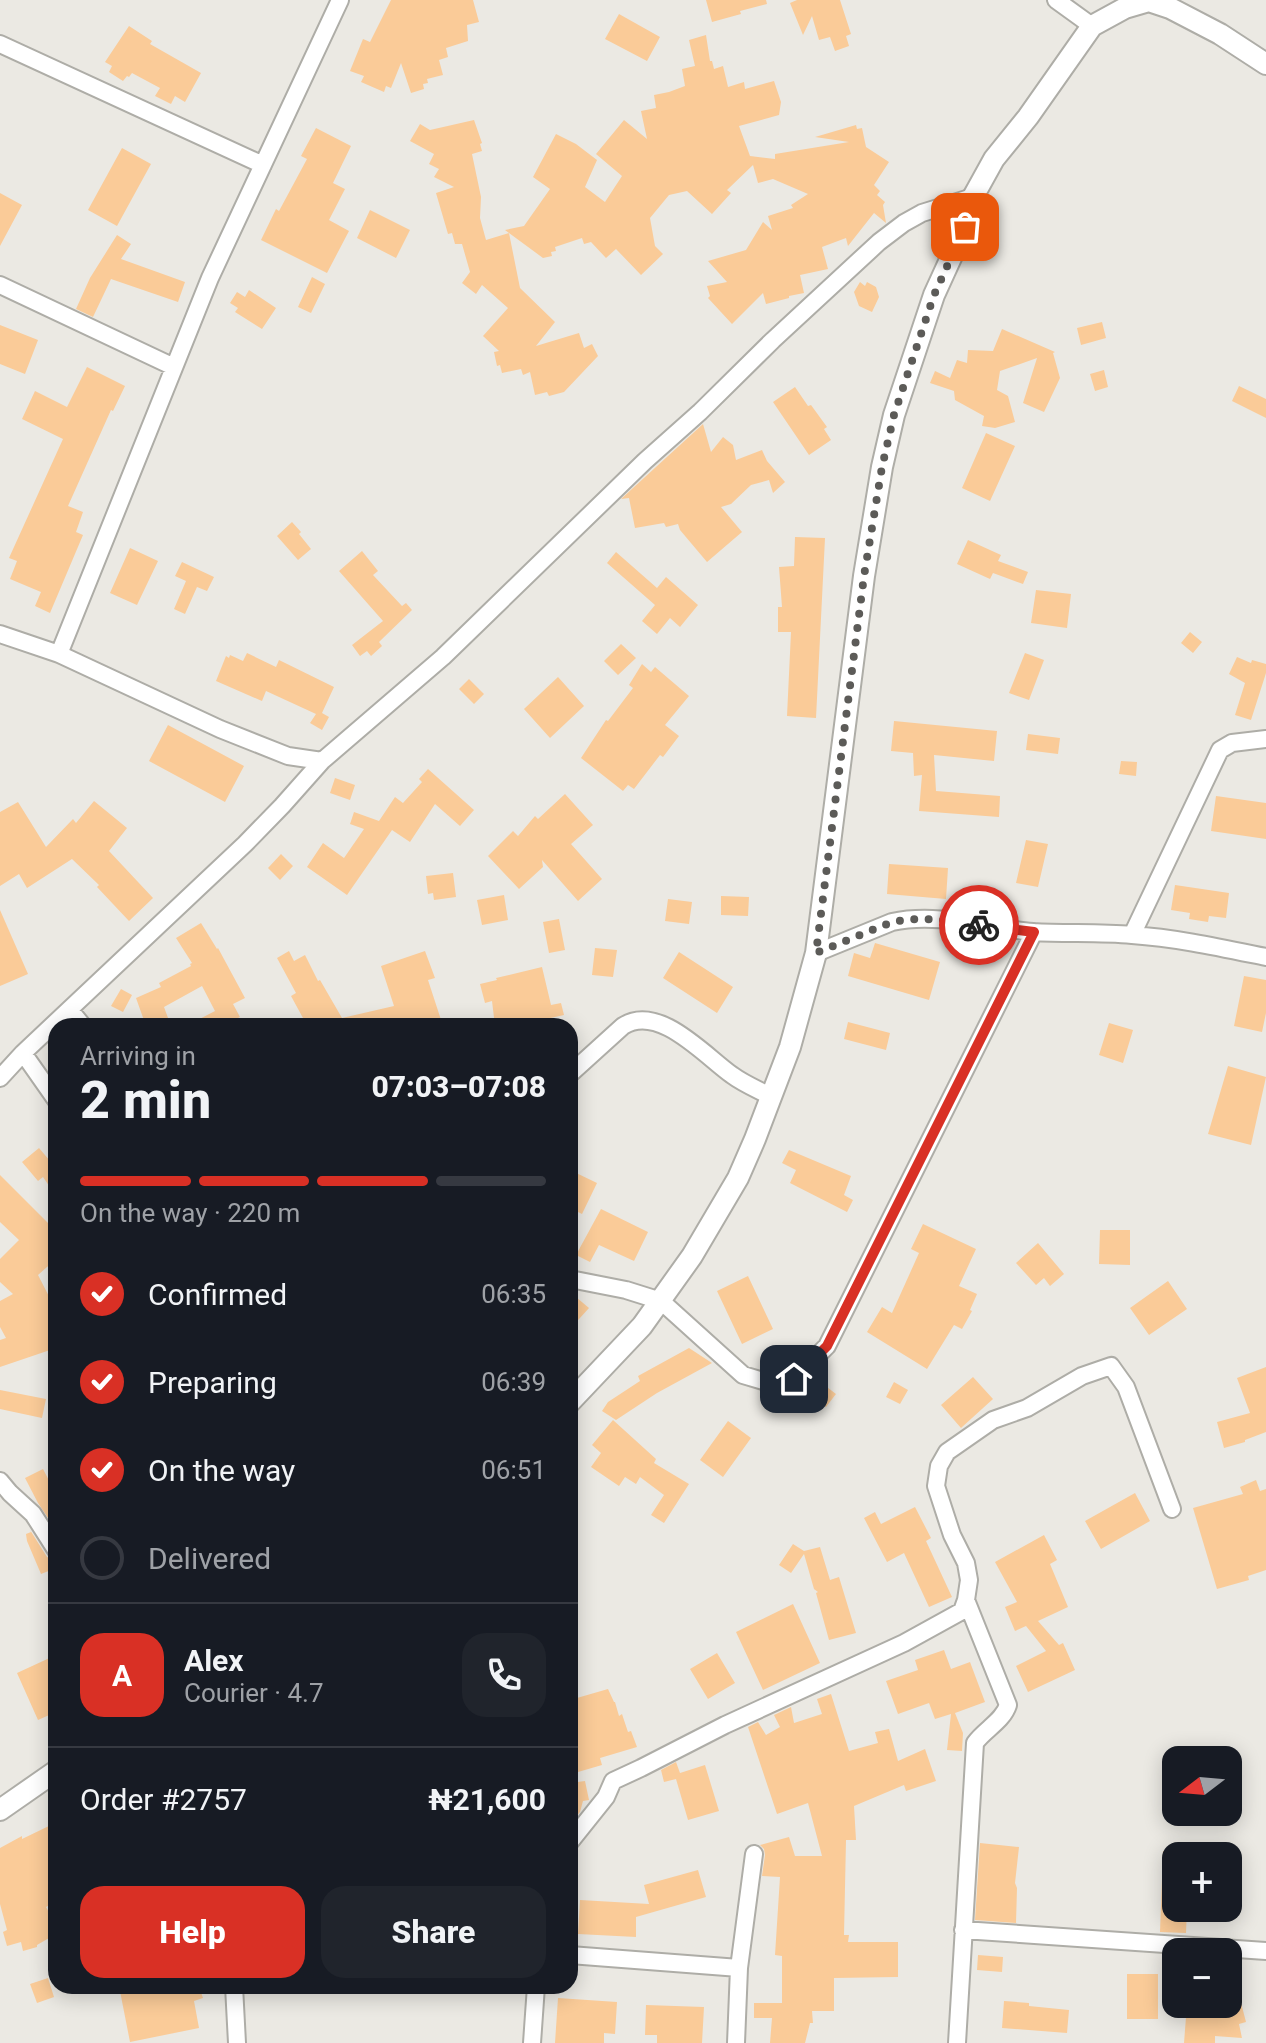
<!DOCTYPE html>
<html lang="en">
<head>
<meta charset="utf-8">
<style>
	:root { --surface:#171b24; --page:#20242c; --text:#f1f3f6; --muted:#9ea1a6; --line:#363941; --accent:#d93025 }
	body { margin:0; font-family:Roboto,sans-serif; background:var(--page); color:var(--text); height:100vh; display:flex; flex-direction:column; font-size:30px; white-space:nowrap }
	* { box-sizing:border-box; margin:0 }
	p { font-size:26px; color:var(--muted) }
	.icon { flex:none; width:44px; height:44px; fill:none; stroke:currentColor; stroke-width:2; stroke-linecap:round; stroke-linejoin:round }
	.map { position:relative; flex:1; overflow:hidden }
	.details { position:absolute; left:48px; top:1018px; width:530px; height:976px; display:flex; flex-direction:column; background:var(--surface); border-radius:24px; box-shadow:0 4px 20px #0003 }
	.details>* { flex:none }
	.needle { width:52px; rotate:254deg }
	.controls { position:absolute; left:1162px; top:1746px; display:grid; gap:16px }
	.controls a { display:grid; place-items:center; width:80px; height:80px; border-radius:16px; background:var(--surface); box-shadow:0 4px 20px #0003; font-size:40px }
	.pin { position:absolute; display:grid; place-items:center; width:68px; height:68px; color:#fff; margin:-34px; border-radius:16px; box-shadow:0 4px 12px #0006 }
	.courier { position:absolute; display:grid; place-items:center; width:80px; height:80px; margin:-40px; border:6px solid #d93025; border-radius:50%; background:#fff; color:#222; box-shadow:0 2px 10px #0007 }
	.headline em { font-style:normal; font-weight:800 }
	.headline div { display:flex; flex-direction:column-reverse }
	.headline { display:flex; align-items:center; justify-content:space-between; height:136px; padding:0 32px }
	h1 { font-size:52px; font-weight:800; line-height:60px }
	.bar { display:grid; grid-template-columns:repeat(4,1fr); gap:12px 8px; align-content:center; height:96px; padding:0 32px }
	.bar i { height:10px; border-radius:6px; background:var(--line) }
	.bar .on { background:var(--accent) }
	.bar p { grid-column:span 4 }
	.line { display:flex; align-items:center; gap:20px; padding:0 32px; border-top:2px solid var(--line) }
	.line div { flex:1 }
	.round { display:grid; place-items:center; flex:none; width:84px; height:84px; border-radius:24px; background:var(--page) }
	ol { padding:0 32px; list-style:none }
	li { display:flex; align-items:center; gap:24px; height:88px }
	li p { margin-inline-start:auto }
	li .icon { padding:8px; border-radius:50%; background:var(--accent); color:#fff; stroke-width:4 }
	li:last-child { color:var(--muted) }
	li i { width:44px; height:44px; border:4px solid var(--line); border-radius:50% }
	.button { display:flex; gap:16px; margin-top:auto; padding:16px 32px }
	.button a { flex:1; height:92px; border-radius:24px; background:var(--accent); color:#fff; font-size:32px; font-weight:800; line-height:92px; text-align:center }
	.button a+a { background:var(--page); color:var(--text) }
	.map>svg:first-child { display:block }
</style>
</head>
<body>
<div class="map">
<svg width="1266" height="2043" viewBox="0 0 1266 2043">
	<rect width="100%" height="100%" fill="#ebe9e3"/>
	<path fill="#facb98" d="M391,0H473L479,22L467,25L468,41L446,48L448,57L439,60L443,75L427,79L428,83L423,84L424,89L411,93L401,63L391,88L386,86L384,92L361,82L364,76L350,71L363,39L370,42Z
		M706,0H766L767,4L740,11L741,14L712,22Z
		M797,0H840L851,34L846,36L849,46L835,51L830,37L819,40L812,16L803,35L790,3Z
		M619,14L660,37L647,61L605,39Z
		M129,26L152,41L150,44L201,73L185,102L175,96L171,104L155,96L160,88L132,73L129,77L127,76L123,81L109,72L112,66L105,62Z
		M706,35L710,61H712L714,69L723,66L728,87L744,82L745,89L774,81L781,102L779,115L739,126L750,156L775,159V154L849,142L815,137L856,125L857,129L862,128L866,147L889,162L874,185L880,191L877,195L885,202L883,205L886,223L874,213L848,246L846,238L822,247L828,269L800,275L804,293L789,296V298L766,304L763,293L732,324L708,298L710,296L707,286L727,282L708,261L746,250L763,222L772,230L768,216L793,208L791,205L808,194L773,179L758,183L753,165L727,190L731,193L712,214L687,191L669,195L650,218L655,246L663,254L641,275L616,249L606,258L591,242L584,244L582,238L555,247L556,251L551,252L552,256L543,258L505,230L524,226L550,189L533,177L556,134L576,144L597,160L585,187L605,202L622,176L596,154L624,120L647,139L641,111L656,108L654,95L669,92L685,86L682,69L695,66L689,40Z
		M474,120L482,143L480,144L482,151L472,154L481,197L480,218L486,240L509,233L520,288L555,322L536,346L579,333L584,348L592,344L598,356L564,392L549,396L547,392L535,395L530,372L523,375L521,369L502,373L500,365L497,366L494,352L499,351L483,336L508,308L482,285L476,294L462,283L470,272L462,244H455L452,233L448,234L436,193L454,187L434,177L439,169L429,164L434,154L410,141L420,124L430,130Z
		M316,128L351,146L333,183L345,189L329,220L349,231L327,273L261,240L276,209L279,211L307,159L301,156Z
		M122,148L151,164L117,226L88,210Z
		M0,193L22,205L0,246Z
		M370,210L410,230L396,258L357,238Z
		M117,235L131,244L121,259L185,282L178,302L111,279L93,317L76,309L90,278Z
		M312,277L325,284L311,313L298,307Z
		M860,282L865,286L867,282L876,287L879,297L872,312L859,306L854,292Z
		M249,290L276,308L262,329L235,312L238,308L230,303L237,292L245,297Z
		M1102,322L1106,338L1081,345L1077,328Z
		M0,325L38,340L25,374L0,364Z
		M1002,329L1055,352L1053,353L1060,378L1044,412L1023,403L1037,358L1000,371L997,390L1008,396L1015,422L995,428L982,426L984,416L955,400L954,391L930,383L935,371L950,378L957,360L967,363L968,350L993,351Z
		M87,367L125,386L113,411L111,410L68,506L83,512L76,532L83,535L50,613L35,606L41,592L10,579L17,561L9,558L63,439L22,419L35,391L67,407Z
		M1104,370L1108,387L1095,391L1090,374Z
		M1239,386L1266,399V418L1232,401Z
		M795,387L808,406L811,405L827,427L824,429L831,440L809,455L773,402Z
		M703,424L711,452L723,437L733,445L736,460L762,450L767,461L785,482L773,493L769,480L751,485L731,504L721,507L742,532L707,562L680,530L678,524L666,527L664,523L635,528L629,498L621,499Z
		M986,433L1015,446L990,501L962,488Z
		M292,522L301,532L299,534L311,549L298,560L277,536Z
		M795,537L825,538L816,718L787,716L791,632H778V607H782L779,567L794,566Z
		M968,540L1001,555L998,561L1028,572L1023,584L993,573L990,579L957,564Z
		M130,548L158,561L137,605L110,593Z
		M362,551L378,571L373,575L402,606L406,603L412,610L379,642L382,646L371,656L367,651L360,656L352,645L383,621L339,571Z
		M616,552L657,588L666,577L698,605L680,627L670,618L657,634L642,621L655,605L607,563Z
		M182,562L214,577L207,591L197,587L185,614L174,609L186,581L175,576Z
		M1036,590L1071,594L1067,628L1031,623Z
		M1190,632L1202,642L1193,653L1181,643Z
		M621,644L636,658L618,675L604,661Z
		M247,653L276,667L279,660L334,687L322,713L329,717L322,730L310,723L316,714L266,691L262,701L216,681L226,656L229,658L230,655L243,661Z
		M1025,653L1044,660L1029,700L1009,693Z
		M1237,657L1251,663L1252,660L1266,664V673L1251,720L1235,715L1245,683L1229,674Z
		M642,664L651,672L655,667L689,696L665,725L679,736L663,757L660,755L634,789L628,785L623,791L581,758L606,720L608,721L633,688L629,685Z
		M558,677L584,706L550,738L524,709Z
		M469,679L484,694L474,704L459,689Z
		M894,721L997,731L994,761L934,755L936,791L1000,796L999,817L919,811L922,775L914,776L913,753L891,751Z
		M168,725L244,766L225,802L149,761Z
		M1028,734L1060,738L1058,754L1026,750Z
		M1121,761L1137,762L1136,776L1119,774Z
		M428,769L474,810L460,826L435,804L410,842L392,830L347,895L307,867L323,843L344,858L364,829L350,824L354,812L379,821L395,797L403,803L422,782L419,779Z
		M335,778L355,785L350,800L330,793Z
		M565,794L593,825L571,844L602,879L578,901L542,860L543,867L519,889L488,856L513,831L518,836L535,816L538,819Z
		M1216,796L1266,803V839L1211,831Z
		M94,801L127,828L109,851L153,898L129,921L97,887L99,885L72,859L27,888L19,874L0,886V812L18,802L46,847L73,819L76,823Z
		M1026,840L1048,844L1038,887L1016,883Z
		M281,854L293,866L280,880L268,868Z
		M889,864L948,868L946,899L887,894Z
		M453,873L456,897L434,900L433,893L428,894L426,876Z
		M1175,885L1229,893L1226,918L1209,916L1208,922L1189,919L1190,913L1171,910Z
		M504,895L508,920L482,925L477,900Z
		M721,896L749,897L748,916L721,915Z
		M668,899L692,902L689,924L665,921Z
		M0,910L28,974L0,986Z
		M559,919L565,950L549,953L543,922Z
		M201,923L217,949L218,948L245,998L233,1004L240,1017L222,1026H186L215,1011L202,986L164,1007L171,1026H146L136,998L161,987L159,983L191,966L190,964L192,963L176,938Z
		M875,943L940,962L929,1000L848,976L854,953L870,958Z
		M595,948L617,950L613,977L592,975Z
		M289,951L294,961L305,955L318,981L320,980L342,1018L394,1006L381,966L425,951L435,978L428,980L443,1026H394V1021L371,1026H304L303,1018L291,996L296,993L277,958Z
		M679,952L733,987L717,1013L663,978Z
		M542,967L551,1005L561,1003L564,1015L533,1022V1026H495L492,1001L485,1003L480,984L497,980L496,978Z
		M1244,976L1266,980V1013L1262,1032L1234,1026Z
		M121,989L132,995L123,1012L111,1006Z
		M848,1022L890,1033L886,1050L844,1039Z
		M1109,1023L1133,1030L1123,1063L1099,1055Z
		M1228,1066L1266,1077L1251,1145L1208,1134Z
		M39,1148L56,1168V1196L43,1177L38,1181L22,1162Z
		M789,1150L851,1176L844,1195L853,1200L847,1212L790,1183L796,1170L782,1163Z
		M570,1170L597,1183L582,1214L570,1208Z
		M0,1175L56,1231V1259L38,1275L56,1310V1348L0,1367V1340L6,1338L0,1327V1301L13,1294L0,1282V1259L19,1240L0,1222Z
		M601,1209L648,1232L634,1261L599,1245L590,1262L576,1255Z
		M923,1224L976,1249L959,1286L977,1294L970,1310L972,1311L962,1329L954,1325L927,1369L867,1332L882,1307L892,1313L919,1253L911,1249Z
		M1100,1230H1130V1265L1099,1264Z
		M1038,1243L1064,1274L1050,1286L1044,1278L1036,1285L1016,1263Z
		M748,1276L773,1329L742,1344L717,1291Z
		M1168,1281L1187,1309L1149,1335L1130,1308Z
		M570,1292L589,1308L570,1329Z
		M689,1348L712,1363L657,1393L616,1420L602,1411L608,1402L640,1381L638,1376Z
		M1266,1367V1432L1245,1440V1442L1224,1448L1217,1422L1250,1413L1237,1378Z
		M973,1377L993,1399L961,1428L941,1405Z
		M894,1382L908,1390L900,1404L886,1397Z
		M823,1384L836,1394L826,1407L813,1398Z
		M0,1390L46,1399L42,1418L0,1409Z
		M613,1420L656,1459L654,1463L689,1484L664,1523L651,1515L664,1495L640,1477L636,1484L625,1477L619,1486L591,1467L601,1453L592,1445Z
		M728,1421L751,1438L723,1477L700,1460Z
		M43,1469L56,1494V1530L38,1503L25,1478Z
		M1256,1480L1260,1491L1266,1489V1570L1248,1576L1249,1580L1217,1589L1193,1508L1243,1494L1240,1487Z
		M1135,1493L1150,1521L1101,1549L1085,1521Z
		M915,1507L931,1538L926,1541L952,1597L929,1607L904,1553L887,1562L864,1518L875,1512L881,1524Z
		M30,1530L47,1557L56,1561V1568L41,1574L27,1541L26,1534L31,1532Z
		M1044,1535L1057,1560L1050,1564L1068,1607L1038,1621L1059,1645L1063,1643L1075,1670L1028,1692L1016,1666L1046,1651L1026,1626L1015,1631L1005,1607L1017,1602L995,1562Z
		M793,1544L804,1551L820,1547L830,1580L839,1577L856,1633L829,1640L816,1593L818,1592L814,1589L804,1554L791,1573L779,1565Z
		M793,1604L820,1663L763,1690L736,1632Z
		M944,1650L951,1669L970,1662L985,1702L955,1713L963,1733L962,1751L947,1750L951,1714L935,1719L929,1703L898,1714L886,1681L918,1670L915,1660Z
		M717,1653L735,1683L708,1699L690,1669Z
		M56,1655V1712L38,1720L17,1673Z
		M608,1689L614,1702H615L619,1716L622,1714L628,1732L631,1731L637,1747L600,1758L602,1765L578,1772L574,1752L570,1753V1700Z
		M831,1694L849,1751L878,1743L875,1732L889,1729L898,1761L925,1749L936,1781L906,1791L904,1785L854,1806L856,1840H846L844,1935H849L848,1942H898V1977L834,1978V2011H812L813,2023H810L805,2043H770L772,2018H754V2003H782V1956L775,1955L780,1877L762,1876L765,1855L764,1849L760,1845L789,1837L795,1856H822L808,1803L777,1814L748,1727L758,1722L766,1735L780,1727L774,1715L791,1707L794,1723L822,1714L817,1699Z
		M676,1762L680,1773L705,1765L719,1811L688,1820L676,1779L664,1782L661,1770Z
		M585,1781L589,1800L583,1801L580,1812L575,1818L570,1783Z
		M51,1825L56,1834V1840L49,1843L52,1849L50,1850L56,1860V1901L46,1907L56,1925V1934L37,1945V1947L23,1951L21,1942L7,1946L3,1932L7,1930L0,1904V1848L22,1836V1839Z
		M980,1843L1019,1847L1015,1883L1017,1888L1016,1923L975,1920Z
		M1163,1851L1176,1852V1908H1187L1186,1933L1160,1932Z
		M698,1870L706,1897L636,1917V1937L578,1934L580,1900L649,1904L644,1885Z
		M978,1955L1003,1957L1002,1972L977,1970Z
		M1127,1974H1158V2019H1127Z
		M48,1978L54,1997L37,2003L30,1984Z
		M119,1986H199L203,1998L194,2001L199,2028L130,2042Z
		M558,1998L617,2002L615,2034L604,2033V2043H555Z
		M1240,1999L1246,2022L1239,2024L1242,2038L1215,2036V2043H1184L1187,2004H1228Z
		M1004,2001L1029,2003V2006L1069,2010L1067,2033L1002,2028Z
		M646,2005L704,2007L702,2043H657V2035H645Z"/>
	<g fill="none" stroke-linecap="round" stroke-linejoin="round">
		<defs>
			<path id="minor" d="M1056,0L1092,26
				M0,44L263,165
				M0,285L174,367
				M0,634L59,654L220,729L288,756L322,761
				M59,654L210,278L340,0
				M1132,935L1220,750L1232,743L1266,739
				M816,953L892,922C938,912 987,928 1033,932C1066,934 1099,932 1132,935C1177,938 1222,948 1266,957
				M70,1010L83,1026
				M23,1053L56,1100
				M570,1074L623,1026C659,1003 705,1056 732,1075C744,1084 759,1090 772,1097
				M0,1078L23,1053L245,844L282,806L322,761L443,657L645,461L700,412L773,340L879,242L904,223L922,213L973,197
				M570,1279L626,1290L661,1301L743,1375L770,1383L794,1379L827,1346L1034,932
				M0,1481L10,1493L33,1514L56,1550
				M570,1842L606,1797L613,1781L641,1768L725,1725L904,1643L962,1611L966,1600L969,1580L966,1563L952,1535L936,1486L939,1466L947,1452L993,1420L1027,1408L1082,1376L1111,1366L1126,1387L1172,1509
				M963,1930L1266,1951
				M570,1955L739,1968
				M234,1986L237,2043
				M532,2043L536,1986
				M736,2043L739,1968L754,1854
				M957,2043L975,1743C984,1730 1003,1721 1008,1705L966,1600"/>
			<path id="tertiary" d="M570,1402L642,1326L692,1256L738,1178L755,1139L790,1047L816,953L864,576L882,467L894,415L934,295L965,227L973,197L994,159L1028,117L1092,26L1125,8L1149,1L1170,8L1220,34L1266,64
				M0,1810L56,1771"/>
		</defs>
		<use href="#minor" stroke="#aeada7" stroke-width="20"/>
		<use href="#tertiary" stroke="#aeada7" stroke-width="24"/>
		<use href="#minor" stroke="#fff" stroke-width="16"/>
		<use href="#tertiary" stroke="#fff" stroke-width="20"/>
	</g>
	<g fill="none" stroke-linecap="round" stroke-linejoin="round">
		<path stroke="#5c5b58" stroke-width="8" stroke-dasharray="0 14.4" d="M965,227L934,295L894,415L882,467L864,576L816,953L892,922C921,916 951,921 979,925"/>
		<path stroke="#d93025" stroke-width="10" d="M794,1379L827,1346L1034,932L979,925"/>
	</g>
</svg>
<div class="controls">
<a><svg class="needle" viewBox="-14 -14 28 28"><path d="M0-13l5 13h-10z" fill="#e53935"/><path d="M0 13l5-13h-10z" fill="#9ea1a6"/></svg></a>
<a>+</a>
<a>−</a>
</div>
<div class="pin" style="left:965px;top:227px;background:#ea580c"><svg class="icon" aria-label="bag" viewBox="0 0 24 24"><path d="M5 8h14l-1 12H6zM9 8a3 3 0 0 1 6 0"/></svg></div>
<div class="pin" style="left:794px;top:1379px;background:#1f2937"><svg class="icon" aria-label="home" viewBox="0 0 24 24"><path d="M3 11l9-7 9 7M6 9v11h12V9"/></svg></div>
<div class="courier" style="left:979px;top:925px"><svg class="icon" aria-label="bike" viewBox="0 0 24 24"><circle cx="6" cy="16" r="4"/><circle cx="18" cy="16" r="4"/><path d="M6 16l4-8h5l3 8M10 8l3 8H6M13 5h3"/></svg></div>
<section class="details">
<div class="headline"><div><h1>2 min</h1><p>Arriving in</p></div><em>07:03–07:08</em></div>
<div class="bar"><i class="on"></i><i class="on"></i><i class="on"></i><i></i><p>On the way · 220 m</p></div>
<ol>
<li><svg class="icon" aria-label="check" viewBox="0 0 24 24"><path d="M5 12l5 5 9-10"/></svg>Confirmed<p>06:35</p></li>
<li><svg class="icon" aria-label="check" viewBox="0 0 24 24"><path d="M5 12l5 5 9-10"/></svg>Preparing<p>06:39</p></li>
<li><svg class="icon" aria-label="check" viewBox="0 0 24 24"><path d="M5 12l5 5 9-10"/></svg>On the way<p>06:51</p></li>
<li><i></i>Delivered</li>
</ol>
<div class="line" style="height:144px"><b class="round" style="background:var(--accent);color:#fff">A</b><div><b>Alex</b><p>Courier · 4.7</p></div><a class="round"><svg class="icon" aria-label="phone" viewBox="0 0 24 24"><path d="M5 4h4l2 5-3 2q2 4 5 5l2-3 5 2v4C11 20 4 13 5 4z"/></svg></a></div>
<div class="line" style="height:104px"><div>Order #2757</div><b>₦21,600</b></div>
<div class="button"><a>Help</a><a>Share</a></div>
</section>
</div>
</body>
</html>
